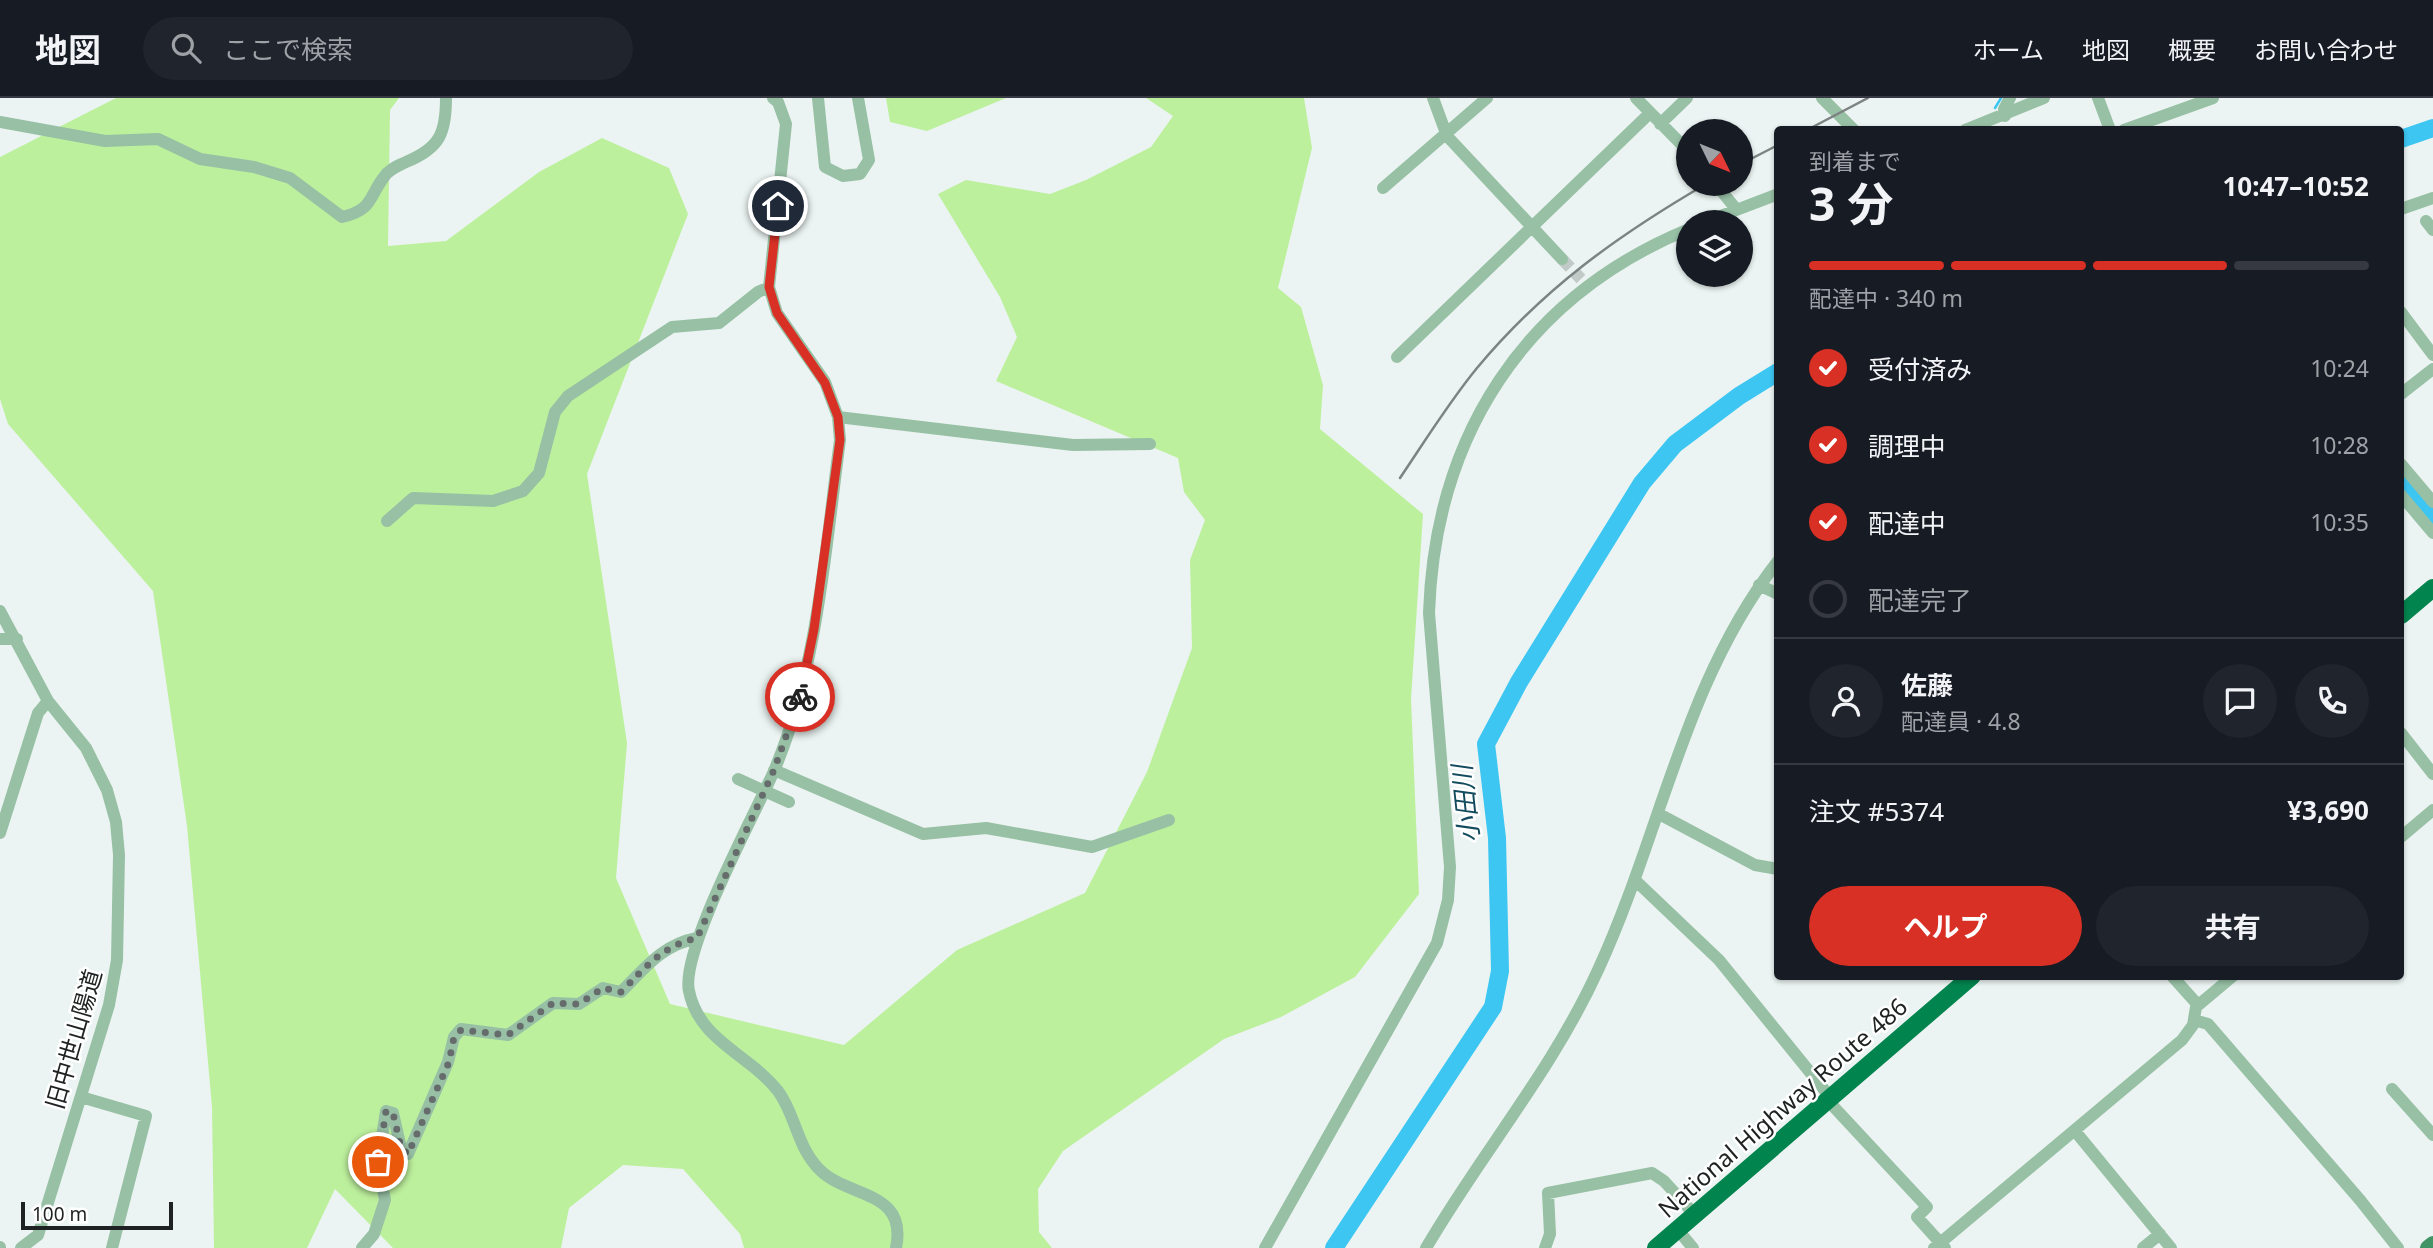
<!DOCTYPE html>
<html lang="ja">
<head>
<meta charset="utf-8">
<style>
	:root { --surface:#171b24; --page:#20242c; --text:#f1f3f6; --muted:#9ea1a6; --line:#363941; --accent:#d93025 }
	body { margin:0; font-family:"Noto Sans","Noto Sans JP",sans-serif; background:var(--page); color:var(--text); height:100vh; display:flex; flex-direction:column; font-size:26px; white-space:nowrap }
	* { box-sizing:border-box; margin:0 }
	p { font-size:23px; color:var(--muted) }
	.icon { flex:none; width:38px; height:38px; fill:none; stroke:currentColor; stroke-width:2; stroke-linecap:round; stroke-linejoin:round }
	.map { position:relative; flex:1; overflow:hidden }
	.side { position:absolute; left:1774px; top:28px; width:630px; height:854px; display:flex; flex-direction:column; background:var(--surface); border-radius:7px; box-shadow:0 2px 5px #0004 }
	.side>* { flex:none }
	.needle { width:46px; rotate:133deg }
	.fabs { position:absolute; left:1676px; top:21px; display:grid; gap:14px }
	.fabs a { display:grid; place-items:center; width:77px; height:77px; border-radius:50%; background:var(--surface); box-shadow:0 2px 5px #0004; font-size:35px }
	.scale { position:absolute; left:21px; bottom:18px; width:152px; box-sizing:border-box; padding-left:7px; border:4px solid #1f2222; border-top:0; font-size:19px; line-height:24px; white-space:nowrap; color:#1f2222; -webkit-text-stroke:5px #fff; paint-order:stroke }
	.pin { position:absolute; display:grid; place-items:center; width:60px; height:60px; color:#fff; margin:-30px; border:4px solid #fff; border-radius:50%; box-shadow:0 2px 7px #0007 }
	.courier { position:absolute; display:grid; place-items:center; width:70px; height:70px; margin:-35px; border:5px solid #d93025; border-radius:50%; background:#fff; color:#222; box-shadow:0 2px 9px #0007 }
	.head em { font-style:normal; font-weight:700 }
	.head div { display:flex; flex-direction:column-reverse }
	.head { display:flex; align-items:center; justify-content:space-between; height:119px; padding:0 35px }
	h1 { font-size:46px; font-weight:700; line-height:52px }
	.bar { display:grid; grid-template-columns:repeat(4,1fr); gap:10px 7px; align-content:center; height:84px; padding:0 35px }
	.bar i { height:9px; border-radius:5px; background:var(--line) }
	.bar .current { background:var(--accent) }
	.bar p { grid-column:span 4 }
	.line { display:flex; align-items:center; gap:18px; padding:0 35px; border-top:2px solid var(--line) }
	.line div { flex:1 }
	.round { display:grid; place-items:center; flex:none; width:74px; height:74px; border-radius:37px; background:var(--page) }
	ol { padding:0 35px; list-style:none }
	li { display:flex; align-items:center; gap:21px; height:77px }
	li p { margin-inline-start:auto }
	li .icon { padding:7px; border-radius:50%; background:var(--accent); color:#fff; stroke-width:4 }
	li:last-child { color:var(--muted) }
	li i { width:38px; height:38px; border:4px solid var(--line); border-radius:50% }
	.primary-button { display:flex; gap:14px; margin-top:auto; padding:14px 35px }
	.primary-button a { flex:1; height:80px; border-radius:42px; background:var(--accent); color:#fff; font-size:28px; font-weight:700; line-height:80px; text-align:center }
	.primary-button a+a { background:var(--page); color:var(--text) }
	header { display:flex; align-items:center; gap:42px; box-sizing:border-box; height:98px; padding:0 35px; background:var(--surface); border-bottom:2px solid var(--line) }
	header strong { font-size:33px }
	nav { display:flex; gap:38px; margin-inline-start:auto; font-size:24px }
	.search { width:490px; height:63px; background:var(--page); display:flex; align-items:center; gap:18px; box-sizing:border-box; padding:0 24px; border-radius:38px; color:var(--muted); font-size:26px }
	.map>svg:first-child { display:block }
</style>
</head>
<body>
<header>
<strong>地図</strong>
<div class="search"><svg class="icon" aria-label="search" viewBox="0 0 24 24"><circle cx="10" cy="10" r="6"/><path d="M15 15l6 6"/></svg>ここで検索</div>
<nav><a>ホーム</a><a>地図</a><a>概要</a><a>お問い合わせ</a></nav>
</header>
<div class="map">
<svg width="2433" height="1150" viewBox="0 0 2433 1150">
	<rect width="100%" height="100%" fill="#ebf4f2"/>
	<path fill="#bdf09d" d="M116,0H399L390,12L388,148L446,143L539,74L602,40L669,70L688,116L587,376L627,645L616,780L670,906L844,947L957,852L1085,795L1147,674L1192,550L1190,462L1205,422L1184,394L1178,360L996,283L1017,239L1000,199L938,96L966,82L1050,96L1086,82L1151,49L1173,18L1146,0H1304L1312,50L1278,190L1301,209L1323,287L1320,331L1423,416L1411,601L1419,796L1355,879L1281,919L1224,941L1063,1053L1038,1091L1039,1134L1052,1150H744L740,1136L683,1071L623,1067L569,1110L561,1150H393L335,1091L307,1150H214L212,1009L187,728L153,493L8,326L0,301V59Z
		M886,0H1006L927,33L890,24Z"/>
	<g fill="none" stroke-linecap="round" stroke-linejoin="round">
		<path stroke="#3dc6f2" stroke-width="2.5" d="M1995,10L2001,0"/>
		<path stroke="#3dc6f2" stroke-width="18" d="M2401,41L2433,30
			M2401,383L2433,418
			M1334,1150L1493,909L1500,873L1497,740L1486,646L1519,584L1642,385L1675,346L1739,298L1778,274"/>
		<path stroke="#c2cac8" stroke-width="12" stroke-dasharray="12 6" stroke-linecap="butt" d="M1562,161L1581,181"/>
		<path stroke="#97c0a5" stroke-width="12" d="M773,0L778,4L786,26L769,189L777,215L825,284L838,319L840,342C825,453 818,569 774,673C755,716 680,854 689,893C699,943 749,956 778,993C796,1017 797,1050 820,1072C848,1100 908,1092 896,1150
			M818,0L825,69L843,78L860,76L869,62L858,0
			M1433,0L1447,38L1562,161
			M1636,0L1689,54
			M1822,0L1854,32
			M2098,0L2110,32
			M2005,18L2004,11L2010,0
			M0,24L105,43L158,41L200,61L254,69L290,80L342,119C373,112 368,100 384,79C389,71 398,68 406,64C440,50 446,35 446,0
			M1660,26L1687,0
			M1965,32L2044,0
			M2124,32L2213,0
			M1383,90L1487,0
			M1719,90L1736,111
			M2401,111L2433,100
			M2426,123L2433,132
			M1705,124L1778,96
			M2401,214L2433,257
			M1397,259L1650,15
			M2401,296L2433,271
			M838,319L1073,347L1150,346
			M2401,366L2433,404
			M2401,397L2433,435
			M387,423L413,400L493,403L523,393L539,375L555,314L568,298L672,229L719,225L758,194L769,189
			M1759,487L1778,496
			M0,513L48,603L86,650L107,692L116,724L119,757L117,862L109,907L38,1137L21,1150
			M0,541H17
			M2401,635L2433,676
			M774,672L923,736L986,730L1092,749L1169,722
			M1659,716L1755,767L1778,771
			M0,735L38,615L48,603
			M2401,739L2433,712
			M1636,783L1719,862L1826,994L1832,1007L1927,1109L1917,1119L1945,1150
			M2172,878L2198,907
			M2194,922L2208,926L2360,1102L2398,1150
			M2392,991L2433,1037
			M81,999L146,1018L112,1150
			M2075,1033L2171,1150
			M1678,1132L1693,1150
			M0,1149V1150
			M362,1150L374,1136L385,1102L378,1064L386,1013L393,1015L401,1050L408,1056L448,964L454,939L461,931L508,937L553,905L579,906L603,890L621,894C646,869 662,847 697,840
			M1265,1150L1437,845L1448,802L1450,769L1429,515C1435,338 1524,199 1689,131
			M1426,1150C1482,1054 1552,973 1598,872C1661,736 1684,583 1778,463
			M1545,1150L1550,1136L1548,1095L1652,1075L1664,1083L1694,1116
			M1934,1150L2182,942L2193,927L2196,909L2233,878
			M2143,1150L2160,1136"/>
		<path stroke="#409465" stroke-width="16" d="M2428,1150L2433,1146"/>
		<path stroke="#02844e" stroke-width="18" d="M2401,517L2433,490
			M1656,1150L1972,878"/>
		<path stroke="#7d8382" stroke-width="2.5" d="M1807,32L1868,0
			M1741,66L1778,47
			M1400,380C1425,343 1449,304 1477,270C1544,190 1617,138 1706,86"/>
		<path stroke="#97c0a5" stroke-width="12" d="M738,681L789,704"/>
	</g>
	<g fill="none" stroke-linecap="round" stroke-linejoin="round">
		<path stroke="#666c6b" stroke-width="7" stroke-dasharray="0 12.6" d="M378,1064L386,1013L393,1015L401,1050L408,1056L449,964L454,939L461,932L508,937L553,905L579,906L603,890L621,894C646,869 662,848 697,840L774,672L800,599"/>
		<path stroke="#d93025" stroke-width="9" d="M778,108L769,189L777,215L825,285L838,319L840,342L814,531L800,599"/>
	</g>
	<g text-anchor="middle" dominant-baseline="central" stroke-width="5" stroke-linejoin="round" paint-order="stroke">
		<g font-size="24" fill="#1f2222" stroke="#fff">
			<text transform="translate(73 941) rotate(-74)">旧中世山陽道</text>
			<text transform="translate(1782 1009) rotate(-41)">National Highway Route 486</text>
		</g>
		<g font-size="26" font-style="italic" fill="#124b5d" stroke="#fff">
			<text transform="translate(1465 706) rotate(-96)">小田川</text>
		</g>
	</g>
</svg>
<div class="fabs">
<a><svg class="needle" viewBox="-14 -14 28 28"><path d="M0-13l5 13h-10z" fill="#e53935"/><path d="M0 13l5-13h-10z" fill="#9ea1a6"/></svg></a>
<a><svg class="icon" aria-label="layers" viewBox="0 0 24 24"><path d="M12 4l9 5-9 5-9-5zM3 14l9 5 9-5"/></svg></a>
</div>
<div class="scale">100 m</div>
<div class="pin" style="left:378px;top:1064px;background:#ea580c"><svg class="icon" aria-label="bag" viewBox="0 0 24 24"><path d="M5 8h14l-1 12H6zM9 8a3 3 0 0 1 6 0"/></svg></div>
<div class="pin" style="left:778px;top:108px;background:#1f2937"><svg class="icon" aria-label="home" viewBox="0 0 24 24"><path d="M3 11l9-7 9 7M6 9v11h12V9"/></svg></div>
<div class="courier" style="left:800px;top:599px"><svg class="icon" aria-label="bike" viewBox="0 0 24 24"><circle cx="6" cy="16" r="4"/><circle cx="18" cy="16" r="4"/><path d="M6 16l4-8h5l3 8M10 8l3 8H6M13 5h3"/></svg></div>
<section class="side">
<div class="head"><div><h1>3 分</h1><p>到着まで</p></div><em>10:47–10:52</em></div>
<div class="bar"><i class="current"></i><i class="current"></i><i class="current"></i><i></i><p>配達中 · 340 m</p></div>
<ol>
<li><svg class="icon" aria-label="check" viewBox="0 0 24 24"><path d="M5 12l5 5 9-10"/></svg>受付済み<p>10:24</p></li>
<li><svg class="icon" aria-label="check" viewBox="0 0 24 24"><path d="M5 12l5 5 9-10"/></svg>調理中<p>10:28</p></li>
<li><svg class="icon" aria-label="check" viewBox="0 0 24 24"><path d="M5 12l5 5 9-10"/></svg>配達中<p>10:35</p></li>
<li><i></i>配達完了</li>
</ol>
<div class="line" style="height:126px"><a class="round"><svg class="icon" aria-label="person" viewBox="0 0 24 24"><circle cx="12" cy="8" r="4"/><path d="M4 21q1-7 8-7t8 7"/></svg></a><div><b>佐藤</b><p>配達員 · 4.8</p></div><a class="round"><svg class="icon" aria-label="chat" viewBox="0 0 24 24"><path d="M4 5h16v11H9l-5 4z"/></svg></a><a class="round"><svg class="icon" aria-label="phone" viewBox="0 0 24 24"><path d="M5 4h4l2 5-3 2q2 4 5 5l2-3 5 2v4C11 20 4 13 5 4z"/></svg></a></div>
<div class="line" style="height:91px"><div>注文 #5374</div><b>¥3,690</b></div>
<div class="primary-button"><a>ヘルプ</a><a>共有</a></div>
</section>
</div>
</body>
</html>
